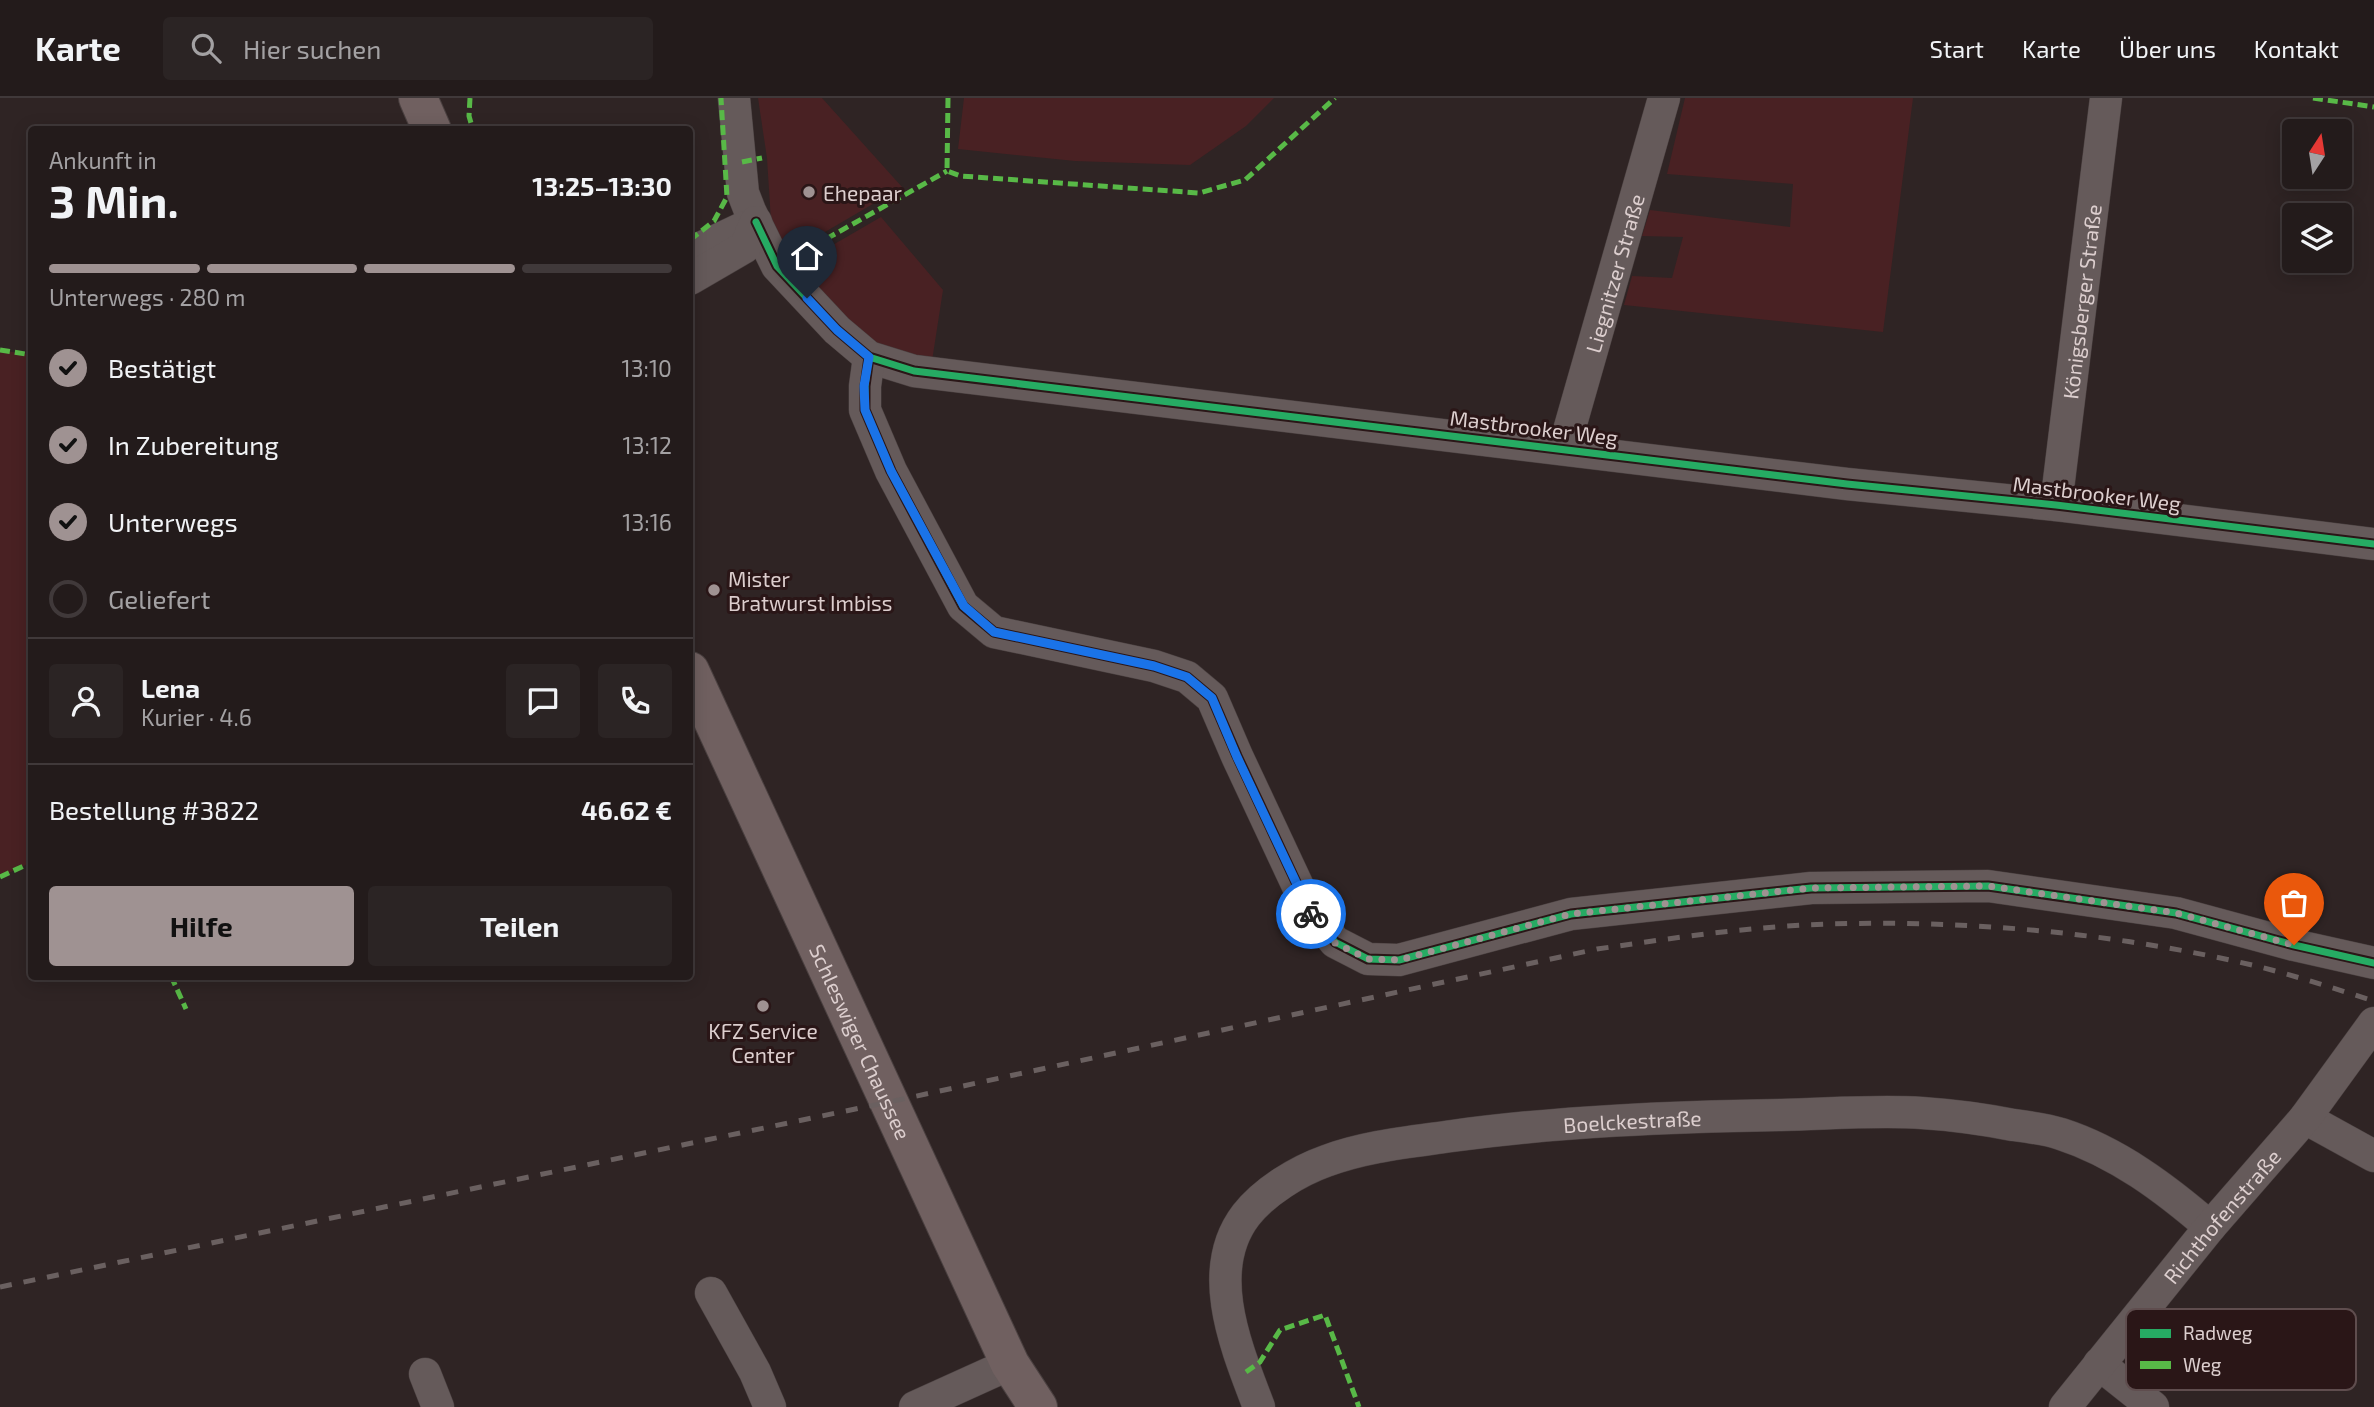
<!DOCTYPE html>
<html lang="de">
<head>
<meta charset="utf-8">
<style>
	:root { --surface:#231b1b; --page:#2b2424; --text:#f1f3f6; --muted:#a3a1a3; --line:#40393a; --accent:#9f9292 }
	body { margin:0; font-family:"Exo 2",sans-serif; background:var(--page); color:var(--text); height:100vh; display:flex; flex-direction:column; font-size:26px; white-space:nowrap }
	* { box-sizing:border-box; margin:0 }
	p { font-size:23px; color:var(--muted) }
	.icon { flex:none; width:38px; height:38px; fill:none; stroke:currentColor; stroke-width:2; stroke-linecap:round; stroke-linejoin:round }
	.map { position:relative; flex:1; overflow:hidden }
	.details { position:absolute; left:28px; top:28px; width:665px; height:854px; display:flex; flex-direction:column; background:var(--surface); border-radius:7px; box-shadow:0 4px 18px #0003,0 0 0 2px var(--line) }
	.details>* { flex:none }
	.needle { width:46px; rotate:12deg }
	.fabs { position:absolute; left:2282px; top:21px; display:grid; gap:14px }
	.fabs a { display:grid; place-items:center; width:70px; height:70px; border-radius:7px; background:var(--surface); box-shadow:0 4px 18px #0003,0 0 0 2px var(--line); font-size:35px }
	.pin { position:absolute; display:grid; place-items:center; width:60px; height:60px; color:#fff; margin:-72px -30px; border-radius:50% 50% 50% 0; rotate:-45deg; box-shadow:0 0 7px #0007 }
	.pin .icon { rotate:45deg }
	.courier { position:absolute; display:grid; place-items:center; width:70px; height:70px; margin:-35px; border:5px solid #1a73e8; border-radius:50%; background:#fff; color:#222; box-shadow:0 2px 9px #0007 }
	.headline em { font-style:normal; font-weight:700 }
	.headline div { display:flex; flex-direction:column-reverse }
	.headline { display:flex; align-items:center; justify-content:space-between; height:119px; padding:0 21px }
	h1 { font-size:46px; font-weight:700; line-height:52px }
	.bar { display:grid; grid-template-columns:repeat(4,1fr); gap:10px 7px; align-content:center; height:84px; padding:0 21px }
	.bar i { height:9px; border-radius:5px; background:var(--line) }
	.bar .current { background:var(--accent) }
	.bar p { grid-column:span 4 }
	.line { display:flex; align-items:center; gap:18px; padding:0 21px; border-top:2px solid var(--line) }
	.line div { flex:1 }
	.round { display:grid; place-items:center; flex:none; width:74px; height:74px; border-radius:7px; background:var(--page) }
	ol { padding:0 21px; list-style:none }
	li { display:flex; align-items:center; gap:21px; height:77px }
	li p { margin-inline-start:auto }
	li .icon { padding:7px; border-radius:50%; background:var(--accent); color:#111; stroke-width:4 }
	li:last-child { color:var(--muted) }
	li i { width:38px; height:38px; border:4px solid var(--line); border-radius:50% }
	.button { display:flex; gap:14px; margin-top:auto; padding:14px 21px }
	.button a { flex:1; height:80px; border-radius:7px; background:var(--accent); color:#111; font-size:28px; font-weight:700; line-height:80px; text-align:center }
	.button a+a { background:var(--page); color:var(--text) }
	header { display:flex; align-items:center; gap:42px; box-sizing:border-box; height:98px; padding:0 35px; background:var(--surface); border-bottom:2px solid var(--line) }
	header strong { font-size:33px }
	nav { display:flex; gap:38px; margin-inline-start:auto; font-size:24px }
	.search { width:490px; height:63px; background:var(--page); display:flex; align-items:center; gap:18px; box-sizing:border-box; padding:0 24px; border-radius:7px; color:var(--muted); font-size:26px }
	.map>svg:first-child { display:block }
</style>
</head>
<body>
<header>
<strong>Karte</strong>
<div class="search"><svg class="icon" aria-label="search" viewBox="0 0 24 24"><circle cx="10" cy="10" r="6"/><path d="M15 15l6 6"/></svg>Hier suchen</div>
<nav><a>Start</a><a>Karte</a><a>Über uns</a><a>Kontakt</a></nav>
</header>
<div class="map">
<svg width="2374" height="1309" viewBox="0 0 2374 1309">
	<rect width="100%" height="100%" fill="#2f2424"/>
	<path fill="#492123" d="M758,0H822L902,89L789,155L782,151L771,123L767,60Z
		M964,0H1274L1246,28L1190,67L1075,63L958,51Z
		M1685,0H1913L1883,234L1624,207L1632,178L1672,180L1683,139L1642,138L1650,112L1790,129L1793,86L1667,76Z
		M881,119L943,192L932,263L897,260L861,239L822,204L800,166Z
		M0,252L31,257L32,764L0,779Z"/>
	<g fill="none" stroke-linecap="round" stroke-linejoin="round">
		<defs>
			<g id="minor">
				<path d="M734,0L743,95L750,113L777,168L837,232L869,259L914,273L1847,386L2056,407L2374,446"/>
				<path d="M690,155L745,129"/>
				<path d="M690,181L745,149L756,124"/>
				<path d="M869,259L865,288V312L891,373L963,508L994,534L1154,568L1187,579L1212,600L1237,658L1310,814L1335,844L1368,861L1399,862L1571,816L1811,790L1988,788L2176,815L2294,847L2374,865"/>
				<path id="s1" d="M1564,350L1664,0"/>
				<path id="s2" d="M2056,407L2106,0"/>
				<path d="M2305,1020L2374,1058"/>
				<path d="M711,1195L755,1274L770,1309"/>
				<path d="M2099,1266L2153,1309"/>
				<path d="M425,1276L438,1309"/>
				<path d="M915,1309L1010,1266"/>
				<path id="s3" d="M1259,1309C1237,1251 1203,1173 1246,1117C1265,1093 1298,1073 1326,1063C1366,1048 1410,1044 1452,1038C1561,1023 1671,1019 1781,1017C1828,1016 1876,1012 1922,1015C1952,1017 1983,1021 2013,1027C2029,1029 2046,1031 2061,1036C2117,1054 2166,1091 2210,1129"/>
				<path id="s4" d="M2065,1309L2210,1129L2305,1020L2374,925"/>
			</g>
			<g id="major">
				<path d="M418,0L432,32"/>
				<path id="s5" d="M690,573L1010,1266L1038,1309"/>
			</g>
		</defs>
		<use href="#minor" stroke="#4a4040" stroke-width="33"/>
		<use href="#major" stroke="#4a4040" stroke-width="40"/>
		<use href="#minor" stroke="#655a5a" stroke-width="32"/>
		<use href="#major" stroke="#706060" stroke-width="38"/>
		<path stroke="#6a6060" stroke-width="5" stroke-dasharray="12 12" stroke-linecap="butt" d="M0,1189L889,1004L1597,851C1674,840 1752,828 1830,826C1971,822 2114,835 2252,867C2293,877 2333,890 2374,903"/>
		<path stroke="#58b947" stroke-width="5" stroke-dasharray="10 5" stroke-linecap="butt" d="M470,0L469,18L473,32
			M948,0L947,73L961,78L1199,95L1245,82L1335,0
			M2313,0L2374,9
			M742,64L762,60
			M690,142L714,123L727,99L721,0
			M787,163L947,73
			M0,252L32,257
			M0,779L32,764
			M171,878L186,911
			M1246,1274L1260,1264L1280,1232L1325,1217L1359,1309"/>
		<defs>
			<path id="cycleway" d="M756,124L777,168L837,232L869,259L914,273L1847,386L2056,407L2374,446
				M869,259L865,288V312L891,373L963,508L994,534L1154,568L1187,579L1212,600L1237,658L1310,814L1335,844L1368,861L1399,862L1571,816L1811,790L1988,788L2176,815L2294,847L2374,865"/>
		</defs>
		<use href="#cycleway" stroke="#2a1617" stroke-width="11"/>
		<use href="#cycleway" stroke="#26ab63" stroke-width="7"/>
	</g>
	<g fill="none" stroke-linecap="round" stroke-linejoin="round">
		<path stroke="#9f9292" stroke-width="7" stroke-dasharray="0 12.6" d="M1311,816L1335,845L1368,861L1399,862L1571,816L1811,790L1988,788L2176,815L2294,847"/>
		<path stroke="#1a73e8" stroke-width="9" d="M807,200L837,232L869,259L864,288L865,312L891,373L964,508L994,534L1154,568L1187,579L1212,600L1237,659L1311,816"/>
	</g>
	<g fill="#9f9292" stroke="#2a1617" stroke-width="2.5">
		<circle cx="809" cy="94" r="7"/>
		<circle cx="714" cy="492" r="7"/>
		<circle cx="763" cy="908" r="7"/>
	</g>
	<g text-anchor="middle" dominant-baseline="central" stroke-width="6" stroke-linejoin="round" paint-order="stroke">
		<g font-size="21" fill="#dccece" stroke="#2a1617" text-anchor="start">
			<text x="823" y="94">Ehepaar</text>
			<text x="728" y="480">Mister<tspan x="728" dy="24">Bratwurst Imbiss</tspan></text>
			<text x="763" y="932" text-anchor="middle">KFZ Service<tspan x="763" dy="24">Center</tspan></text>
		</g>
		<g font-size="21" fill="#dccece" stroke="#2a1617">
			<text stroke="none"><textPath href="#s1" startOffset="182">Liegnitzer Straße</textPath></text>
			<text stroke="none"><textPath href="#s2" startOffset="205">Königsberger Straße</textPath></text>
			<text transform="translate(1534 329) rotate(7)">Mastbrooker Weg</text>
			<text transform="translate(2097 395) rotate(7)">Mastbrooker Weg</text>
			<text stroke="none"><textPath href="#s5" startOffset="408">Schleswiger Chaussee</textPath></text>
			<text stroke="none"><textPath href="#s3" startOffset="609">Boelckestraße</textPath></text>
			<text stroke="none"><textPath href="#s4" startOffset="247">Richthofenstraße</textPath></text>
		</g>
	</g>
	<rect x="2126" y="1211" width="230" height="81" rx="10" fill="#2a1617" stroke="#5f4d4e" stroke-width="2"/>
	<rect x="2140" y="1231" width="31" height="9" fill="#26ab63"/>
	<rect x="2140" y="1263" width="31" height="8" fill="#58b947"/>
	<g font-size="19" fill="#dccece">
		<text x="2183" y="1242">Radweg</text>
		<text x="2183" y="1274">Weg</text>
	</g>
</svg>
<div class="fabs">
<a><svg class="needle" viewBox="-14 -14 28 28"><path d="M0-13l5 13h-10z" fill="#e53935"/><path d="M0 13l5-13h-10z" fill="#a3a1a3"/></svg></a>
<a><svg class="icon" aria-label="layers" viewBox="0 0 24 24"><path d="M12 4l9 5-9 5-9-5zM3 14l9 5 9-5"/></svg></a>
</div>
<div class="pin" style="left:2294px;top:847px;background:#ea580c"><svg class="icon" aria-label="bag" viewBox="0 0 24 24"><path d="M5 8h14l-1 12H6zM9 8a3 3 0 0 1 6 0"/></svg></div>
<div class="pin" style="left:807px;top:200px;background:#1f2937"><svg class="icon" aria-label="home" viewBox="0 0 24 24"><path d="M3 11l9-7 9 7M6 9v11h12V9"/></svg></div>
<div class="courier" style="left:1311px;top:816px"><svg class="icon" aria-label="bike" viewBox="0 0 24 24"><circle cx="6" cy="16" r="4"/><circle cx="18" cy="16" r="4"/><path d="M6 16l4-8h5l3 8M10 8l3 8H6M13 5h3"/></svg></div>
<section class="details">
<div class="headline"><div><h1>3 Min.</h1><p>Ankunft in</p></div><em>13:25–13:30</em></div>
<div class="bar"><i class="current"></i><i class="current"></i><i class="current"></i><i></i><p>Unterwegs · 280 m</p></div>
<ol>
<li><svg class="icon" aria-label="check" viewBox="0 0 24 24"><path d="M5 12l5 5 9-10"/></svg>Bestätigt<p>13:10</p></li>
<li><svg class="icon" aria-label="check" viewBox="0 0 24 24"><path d="M5 12l5 5 9-10"/></svg>In Zubereitung<p>13:12</p></li>
<li><svg class="icon" aria-label="check" viewBox="0 0 24 24"><path d="M5 12l5 5 9-10"/></svg>Unterwegs<p>13:16</p></li>
<li><i></i>Geliefert</li>
</ol>
<div class="line" style="height:126px"><a class="round"><svg class="icon" aria-label="person" viewBox="0 0 24 24"><circle cx="12" cy="8" r="4"/><path d="M4 21q1-7 8-7t8 7"/></svg></a><div><b>Lena</b><p>Kurier · 4.6</p></div><a class="round"><svg class="icon" aria-label="chat" viewBox="0 0 24 24"><path d="M4 5h16v11H9l-5 4z"/></svg></a><a class="round"><svg class="icon" aria-label="phone" viewBox="0 0 24 24"><path d="M5 4h4l2 5-3 2q2 4 5 5l2-3 5 2v4C11 20 4 13 5 4z"/></svg></a></div>
<div class="line" style="height:91px"><div>Bestellung #3822</div><b>46.62 €</b></div>
<div class="button"><a>Hilfe</a><a>Teilen</a></div>
</section>
</div>
</body>
</html>
